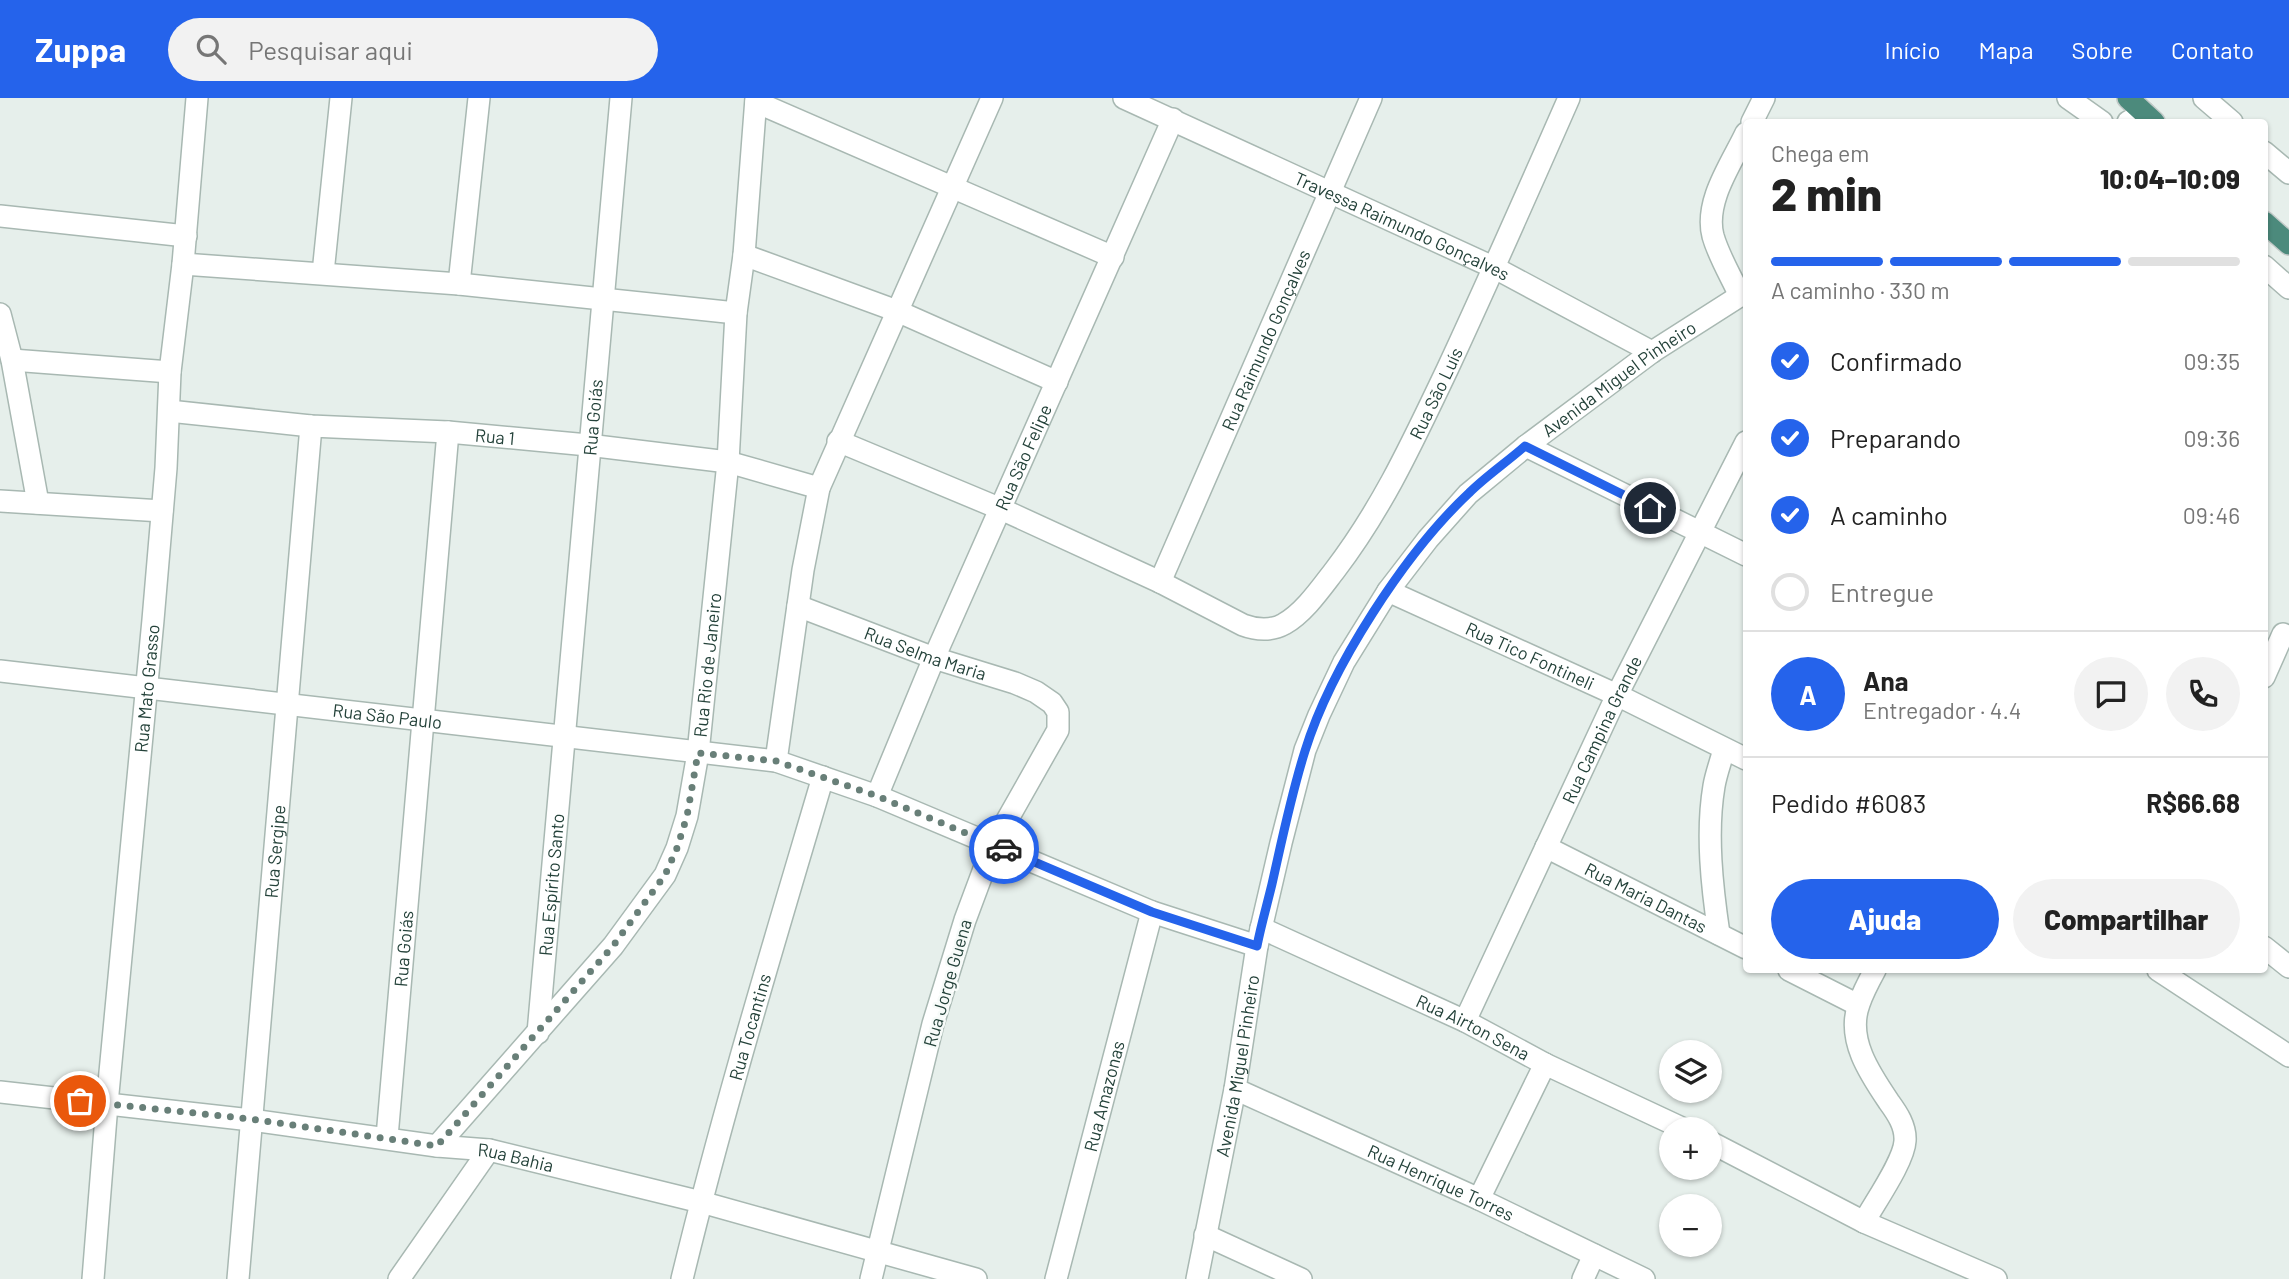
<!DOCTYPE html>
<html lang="pt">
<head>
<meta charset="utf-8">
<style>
	:root { --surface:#fff; --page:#f2f2f2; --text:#222; --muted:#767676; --line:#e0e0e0; --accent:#2563eb }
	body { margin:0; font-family:Barlow,sans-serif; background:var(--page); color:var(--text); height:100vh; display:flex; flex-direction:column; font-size:26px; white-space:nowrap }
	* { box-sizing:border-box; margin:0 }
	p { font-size:23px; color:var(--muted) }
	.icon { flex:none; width:38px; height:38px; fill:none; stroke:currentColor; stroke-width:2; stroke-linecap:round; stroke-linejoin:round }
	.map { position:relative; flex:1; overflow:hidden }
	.panel { position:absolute; left:1743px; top:21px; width:525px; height:854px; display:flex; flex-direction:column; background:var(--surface); border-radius:7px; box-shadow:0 2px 5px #0004 }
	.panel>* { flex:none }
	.buttons { position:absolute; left:1659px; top:942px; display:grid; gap:14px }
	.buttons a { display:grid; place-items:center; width:63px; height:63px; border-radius:50%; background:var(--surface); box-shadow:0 2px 5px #0004; font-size:35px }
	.pin { position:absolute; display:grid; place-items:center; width:60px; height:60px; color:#fff; margin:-30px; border:4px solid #fff; border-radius:50%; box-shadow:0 2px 7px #0007 }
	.courier { position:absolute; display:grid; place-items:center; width:70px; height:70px; margin:-35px; border:5px solid #2563eb; border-radius:50%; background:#fff; color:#222; box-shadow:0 2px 9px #0007 }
	.summary em { font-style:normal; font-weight:800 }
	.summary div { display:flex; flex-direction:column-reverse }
	.summary { display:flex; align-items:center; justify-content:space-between; height:119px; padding:0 28px }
	h1 { font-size:46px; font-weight:800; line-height:52px }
	.bar { display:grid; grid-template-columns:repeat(4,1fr); gap:10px 7px; align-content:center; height:84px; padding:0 28px }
	.bar i { height:9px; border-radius:5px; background:var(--line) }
	.bar .active { background:var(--accent) }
	.bar p { grid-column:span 4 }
	.line { display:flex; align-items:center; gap:18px; padding:0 28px; border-top:2px solid var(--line) }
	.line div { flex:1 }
	.round { display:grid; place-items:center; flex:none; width:74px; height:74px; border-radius:37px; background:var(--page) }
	ol { padding:0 28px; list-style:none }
	li { display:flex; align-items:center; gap:21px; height:77px }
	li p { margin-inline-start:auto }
	li .icon { padding:7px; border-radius:50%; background:var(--accent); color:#fff; stroke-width:4 }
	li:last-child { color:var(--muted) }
	li i { width:38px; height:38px; border:4px solid var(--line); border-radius:50% }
	.cta { display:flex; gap:14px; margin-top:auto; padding:14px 28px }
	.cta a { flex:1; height:80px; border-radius:42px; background:var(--accent); color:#fff; font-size:28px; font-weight:800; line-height:80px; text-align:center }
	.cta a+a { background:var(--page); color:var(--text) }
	header { display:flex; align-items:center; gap:42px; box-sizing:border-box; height:98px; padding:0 35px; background:var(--accent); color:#fff }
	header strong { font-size:33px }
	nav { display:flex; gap:38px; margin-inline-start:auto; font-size:24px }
	.search { width:490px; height:63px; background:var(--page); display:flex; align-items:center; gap:18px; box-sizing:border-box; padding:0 24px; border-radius:38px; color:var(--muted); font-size:26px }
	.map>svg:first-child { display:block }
</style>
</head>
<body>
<header>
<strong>Zuppa</strong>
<div class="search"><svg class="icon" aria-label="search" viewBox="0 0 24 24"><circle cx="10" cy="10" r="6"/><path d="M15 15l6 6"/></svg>Pesquisar aqui</div>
<nav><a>Início</a><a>Mapa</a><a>Sobre</a><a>Contato</a></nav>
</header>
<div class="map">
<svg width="2289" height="1181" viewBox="0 0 2289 1181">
	<rect width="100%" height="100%" fill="#e6efeb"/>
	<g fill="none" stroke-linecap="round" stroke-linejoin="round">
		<defs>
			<g id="minor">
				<path id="s1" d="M1124,0L1495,170L1652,254"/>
				<path d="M2068,0L2102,24"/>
				<path d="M2204,0L2232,24"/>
				<path d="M756,4L1113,159"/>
				<path d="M1752,24L1764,0"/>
				<path d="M2264,54L2289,75"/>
				<path d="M0,118L186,138"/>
				<path d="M744,157L897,213L1057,284"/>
				<path d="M183,166L459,186L736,215"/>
				<path d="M323,175L341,0"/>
				<path d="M459,186L479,0"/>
				<path d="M1740,198C1731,178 1719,159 1713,138C1704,103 1732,65 1746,35"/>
				<path d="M0,216L12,262L38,405"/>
				<path d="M12,262L170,274"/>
				<path id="s2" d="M169,313L311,328L448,334L588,347L728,364L819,390"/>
				<path id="s3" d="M838,343L1001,411L1160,484L1243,527C1256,532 1272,533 1284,526C1304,515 1321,490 1335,472C1383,409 1413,343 1447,272C1489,182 1529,91 1569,0"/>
				<path d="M1526,348L1746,457"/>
				<path d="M0,403L162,413"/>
				<path id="s4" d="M1160,484L1371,0"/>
				<path id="s5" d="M1388,493L1617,597L1746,661"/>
				<path id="s6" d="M798,508L934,560L1015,585L1036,594L1052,605L1058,614V632L993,747L965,822L933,926L871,1181"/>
				<path id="s7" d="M0,573L776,663L877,698L1152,814L1257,848"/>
				<path d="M2264,579L2283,536"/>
				<path d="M776,663L803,472L819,390L992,0"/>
				<path id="s8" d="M877,698L934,560L1173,21"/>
				<path id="s9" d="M1546,749L1746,850"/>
				<path id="s10" d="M1261,830L1465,923L1545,966L1684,1031"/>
				<path d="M1719,836C1712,789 1706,735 1714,688C1716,676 1721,663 1724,651"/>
				<path d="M2264,849L2289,869"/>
				<path d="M1789,872L1858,907"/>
				<path d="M2158,872L2289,958"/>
				<path id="s11" d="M1465,923L1617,597L1746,344"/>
				<path id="s12" d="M538,935L621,0"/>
				<path id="s13" d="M1235,991L1479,1101L1644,1181"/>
				<path id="s14" d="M0,994L251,1022L437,1048L489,1052L701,1104L976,1181"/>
				<path id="s15" d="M387,1039L448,334"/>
				<path d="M1710,1044L1864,1124L1996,1181"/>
				<path id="s16" d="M437,1048L613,848L665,777L677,750L687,718L698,655L728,364L736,215L744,157L756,0"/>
				<path d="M1479,1101L1545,966"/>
				<path d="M1864,1124C1875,1104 1904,1063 1905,1043C1906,1028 1897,1015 1889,1004C1870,976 1846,941 1859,906C1863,894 1869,883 1875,872"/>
				<path d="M1205,1137L1301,1181"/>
				<path id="s17" d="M93,1181L107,1006L153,522L166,370L170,274L183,166L197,0"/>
				<path id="s18" d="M238,1181L311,328"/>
				<path d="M399,1181L489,1052"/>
				<path id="s19" d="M682,1181C723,1012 774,845 823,679"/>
				<path id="s20" d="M1056,1181L1152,814"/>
				<path d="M1583,1181L1594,1157"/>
			</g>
			<g id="tertiary">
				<path d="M2128,24L2144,15"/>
				<path d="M2264,168L2289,190"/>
				<path id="s21" d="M1197,1181L1235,991L1257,848L1281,745L1305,652L1319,617L1344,564L1388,493L1428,441L1468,396L1526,348L1652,254L1746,194"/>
			</g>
			<path id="trunk" d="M2128,0L2154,24
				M2264,124L2289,146"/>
		</defs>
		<use href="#minor" stroke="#a8b8b2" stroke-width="24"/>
		<use href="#tertiary" stroke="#a8b8b2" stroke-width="24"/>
		<use href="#trunk" stroke="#c2cac8" stroke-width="24"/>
		<use href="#minor" stroke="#fff" stroke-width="21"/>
		<use href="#tertiary" stroke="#fff" stroke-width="21"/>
		<use href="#trunk" stroke="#4c8a7c" stroke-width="21"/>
	</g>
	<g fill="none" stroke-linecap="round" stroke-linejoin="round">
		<path stroke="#687f78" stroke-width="7" stroke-dasharray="0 12.6" d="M80,1003L251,1021L437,1048L613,848L665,777L677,750L687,718L698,655L776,663L877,698L1004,751"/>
		<path stroke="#2563eb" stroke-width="9" d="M1004,751L1152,814L1257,848C1261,827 1267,807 1272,786C1282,742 1291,697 1305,653C1331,569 1405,455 1469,395C1486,378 1507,364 1525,348L1650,410"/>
	</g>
	<g text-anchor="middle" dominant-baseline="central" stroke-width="5" stroke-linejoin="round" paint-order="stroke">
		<g font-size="18" fill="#24423a" stroke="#f7fbf9">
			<text stroke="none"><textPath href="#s1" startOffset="306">Travessa Raimundo Gonçalves</textPath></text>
			<text stroke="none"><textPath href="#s4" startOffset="264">Rua Raimundo Gonçalves</textPath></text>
			<text stroke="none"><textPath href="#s21" startOffset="1036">Avenida Miguel Pinheiro</textPath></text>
			<text stroke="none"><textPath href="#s3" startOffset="766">Rua São Luís</textPath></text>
			<text stroke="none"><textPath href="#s12" startOffset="618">Rua Goiás</textPath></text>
			<text stroke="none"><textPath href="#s2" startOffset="327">Rua 1</textPath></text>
			<text stroke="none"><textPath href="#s8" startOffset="369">Rua São Felipe</textPath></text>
			<text stroke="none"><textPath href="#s6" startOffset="136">Rua Selma Maria</textPath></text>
			<text stroke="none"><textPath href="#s5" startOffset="156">Rua Tico Fontineli</textPath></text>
			<text stroke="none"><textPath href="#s16" startOffset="570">Rua Rio de Janeiro</textPath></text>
			<text stroke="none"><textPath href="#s17" startOffset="593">Rua Mato Grasso</textPath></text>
			<text stroke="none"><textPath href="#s7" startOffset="390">Rua São Paulo</textPath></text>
			<text stroke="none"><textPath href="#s11" startOffset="322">Rua Campina Grande</textPath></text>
			<text stroke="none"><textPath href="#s18" startOffset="429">Rua Sergipe</textPath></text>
			<text stroke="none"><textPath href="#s12" startOffset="149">Rua Espírito Santo</textPath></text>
			<text stroke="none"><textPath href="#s9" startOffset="112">Rua Maria Dantas</textPath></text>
			<text stroke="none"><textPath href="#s15" startOffset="189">Rua Goiás</textPath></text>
			<text transform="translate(947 885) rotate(-74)">Rua Jorge Guena</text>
			<text stroke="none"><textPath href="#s19" startOffset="261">Rua Tocantins</textPath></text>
			<text stroke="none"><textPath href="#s10" startOffset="234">Rua Airton Sena</textPath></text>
			<text stroke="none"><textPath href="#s21" startOffset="217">Avenida Miguel Pinheiro</textPath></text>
			<text stroke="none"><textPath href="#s20" startOffset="189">Rua Amazonas</textPath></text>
			<text stroke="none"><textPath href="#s14" startOffset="520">Rua Bahia</textPath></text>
			<text stroke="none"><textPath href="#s13" startOffset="226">Rua Henrique Torres</textPath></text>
		</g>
	</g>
</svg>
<div class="buttons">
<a><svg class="icon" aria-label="layers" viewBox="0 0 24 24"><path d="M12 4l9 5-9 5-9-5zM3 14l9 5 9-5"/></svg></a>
<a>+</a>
<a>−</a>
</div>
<div class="pin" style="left:80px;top:1003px;background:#ea580c"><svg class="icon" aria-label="bag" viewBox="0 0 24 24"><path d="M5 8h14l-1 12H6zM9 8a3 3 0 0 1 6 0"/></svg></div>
<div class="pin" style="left:1650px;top:410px;background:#1f2937"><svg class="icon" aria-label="home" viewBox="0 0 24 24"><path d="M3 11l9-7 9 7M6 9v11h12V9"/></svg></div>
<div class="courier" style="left:1004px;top:751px"><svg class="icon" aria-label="car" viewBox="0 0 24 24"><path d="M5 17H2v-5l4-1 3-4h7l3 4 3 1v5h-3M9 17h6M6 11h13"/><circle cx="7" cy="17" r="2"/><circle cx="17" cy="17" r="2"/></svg></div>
<section class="panel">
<div class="summary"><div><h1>2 min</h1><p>Chega em</p></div><em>10:04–10:09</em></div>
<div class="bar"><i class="active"></i><i class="active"></i><i class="active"></i><i></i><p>A caminho · 330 m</p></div>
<ol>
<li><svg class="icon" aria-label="check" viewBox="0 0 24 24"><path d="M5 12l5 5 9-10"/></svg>Confirmado<p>09:35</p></li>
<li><svg class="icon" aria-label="check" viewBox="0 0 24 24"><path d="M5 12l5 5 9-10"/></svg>Preparando<p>09:36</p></li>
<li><svg class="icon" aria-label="check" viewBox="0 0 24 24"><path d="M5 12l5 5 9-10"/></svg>A caminho<p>09:46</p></li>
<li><i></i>Entregue</li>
</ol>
<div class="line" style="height:126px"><b class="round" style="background:var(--accent);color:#fff">A</b><div><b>Ana</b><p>Entregador · 4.4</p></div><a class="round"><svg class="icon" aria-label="chat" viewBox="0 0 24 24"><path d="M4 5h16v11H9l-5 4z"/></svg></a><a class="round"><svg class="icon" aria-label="phone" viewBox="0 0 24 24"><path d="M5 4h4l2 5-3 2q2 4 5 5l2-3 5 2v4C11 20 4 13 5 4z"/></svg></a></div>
<div class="line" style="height:91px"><div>Pedido #6083</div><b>R$66.68</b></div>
<div class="cta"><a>Ajuda</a><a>Compartilhar</a></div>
</section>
</div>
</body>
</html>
